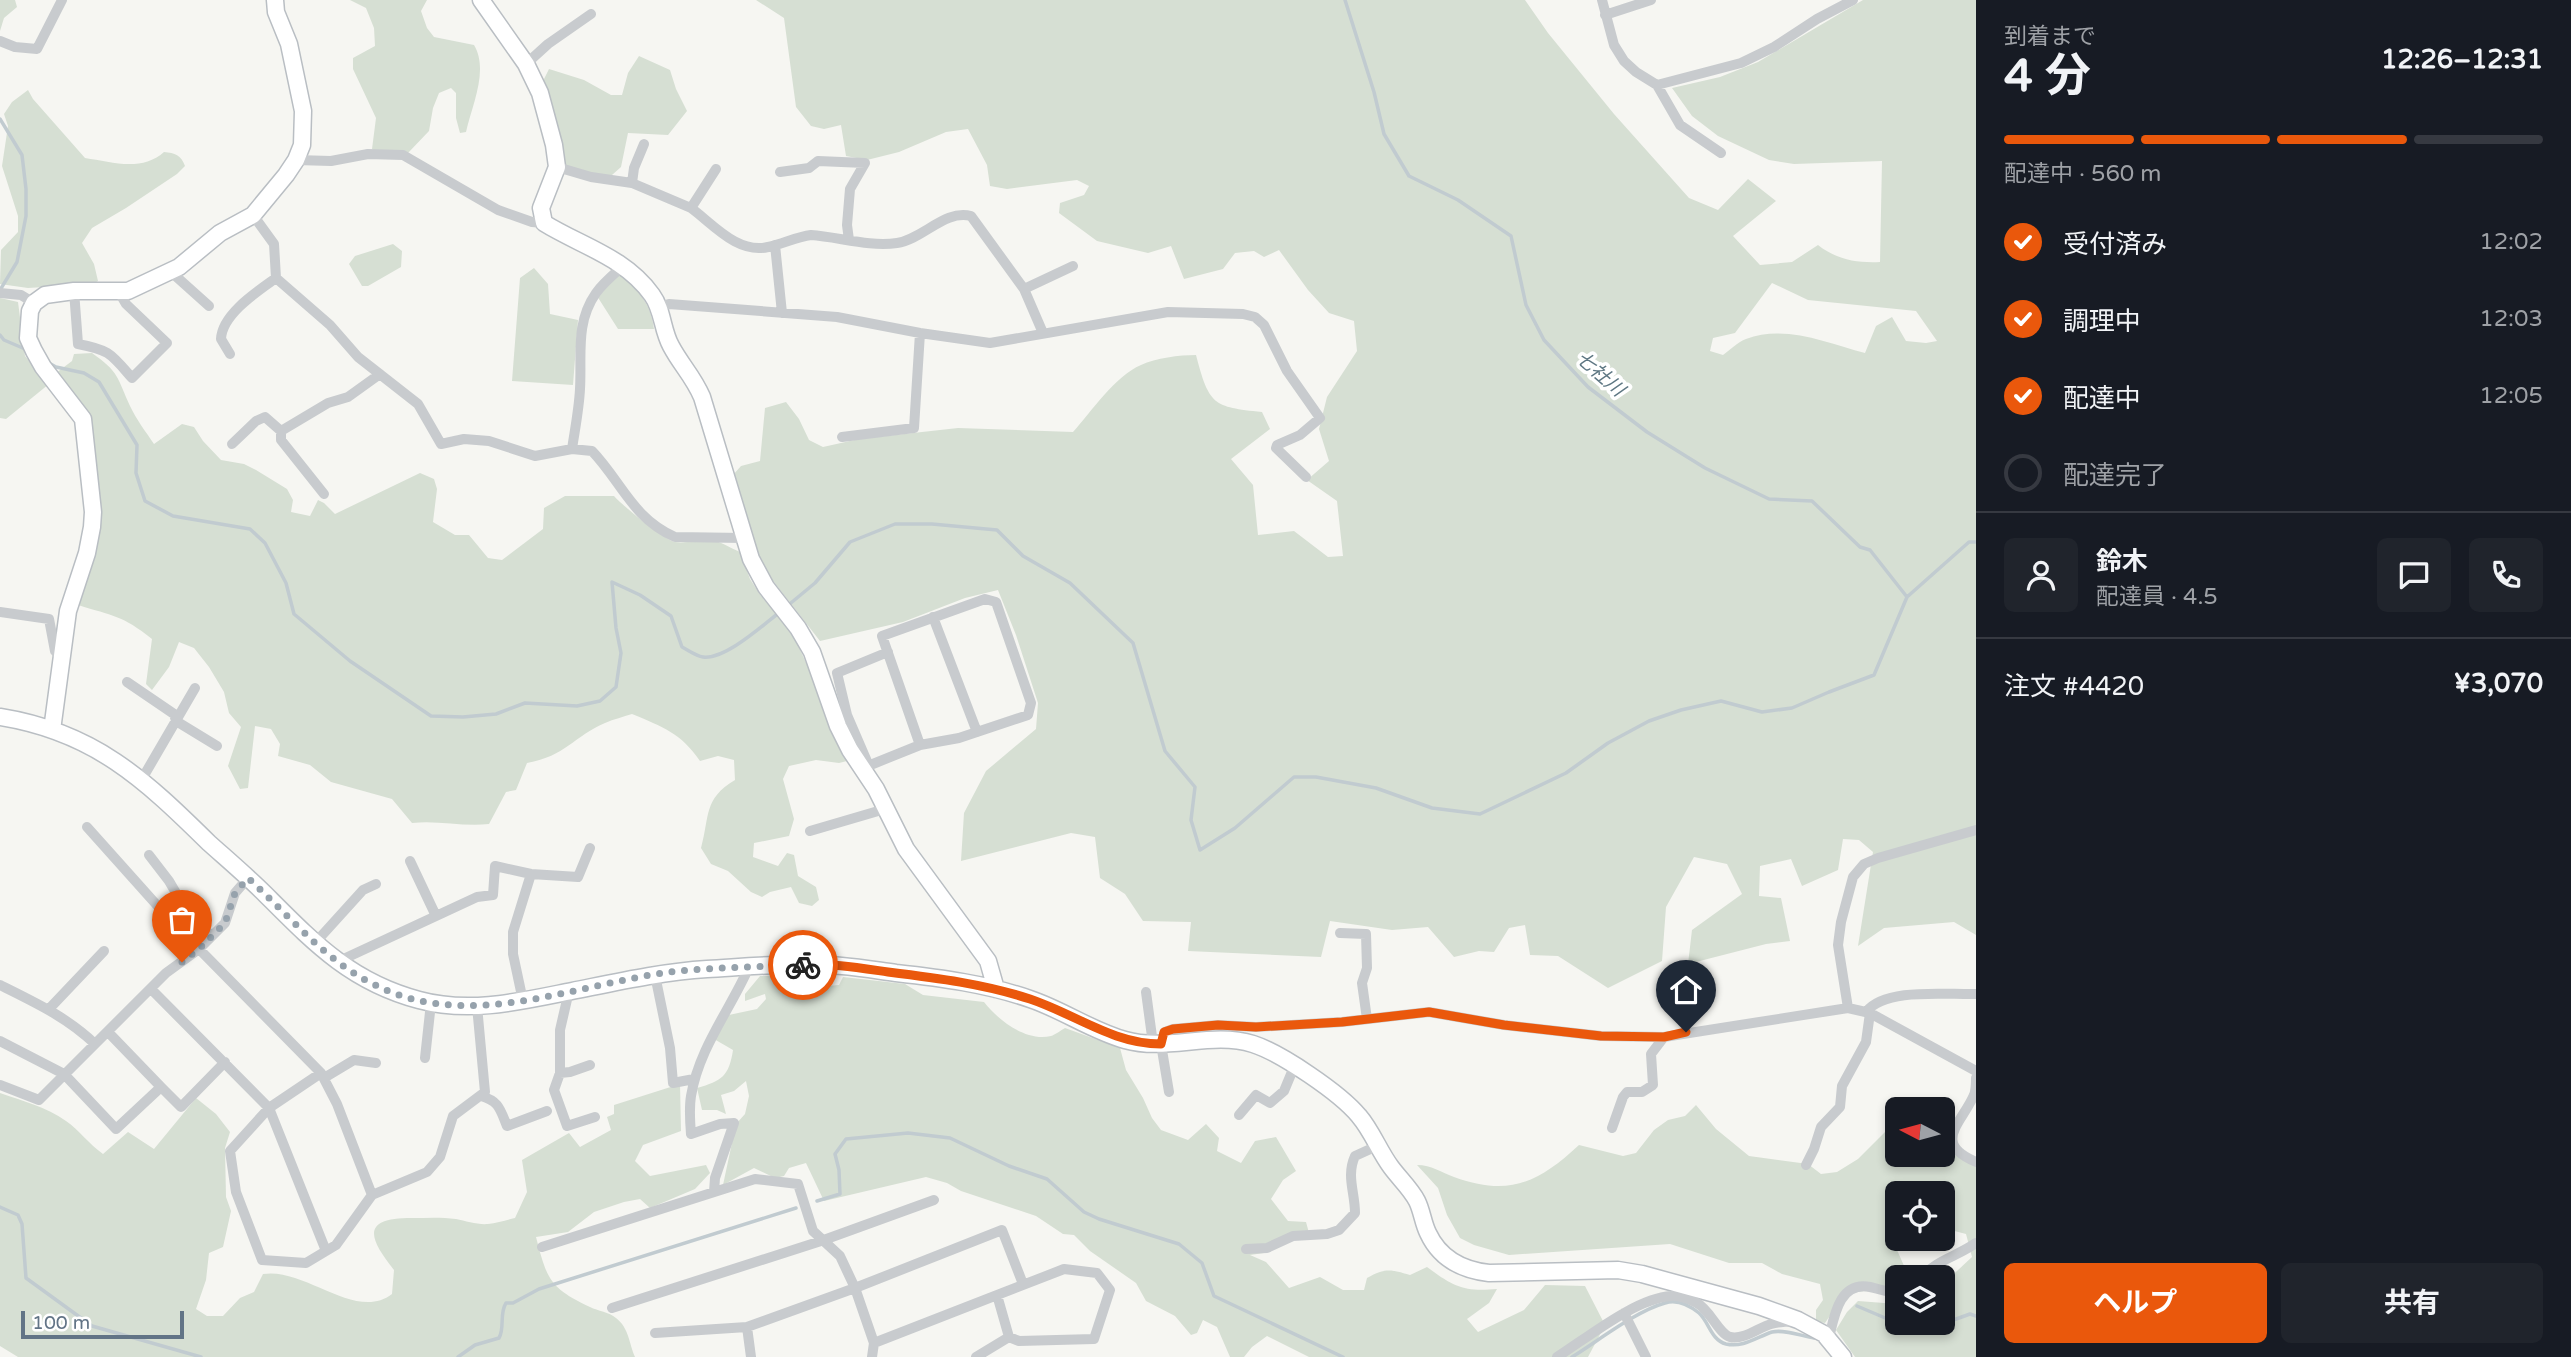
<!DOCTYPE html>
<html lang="ja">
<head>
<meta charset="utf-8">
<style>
	:root { --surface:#171b24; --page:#20242c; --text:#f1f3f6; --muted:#9ea1a6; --line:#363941; --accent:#ea580c }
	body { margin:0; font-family:"Varela Round","Noto Sans JP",sans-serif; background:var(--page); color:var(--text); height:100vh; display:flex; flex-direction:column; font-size:26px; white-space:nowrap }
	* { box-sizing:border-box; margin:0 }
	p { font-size:23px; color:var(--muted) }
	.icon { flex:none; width:38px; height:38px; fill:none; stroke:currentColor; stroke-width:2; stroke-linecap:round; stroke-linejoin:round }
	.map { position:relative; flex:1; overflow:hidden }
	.side { display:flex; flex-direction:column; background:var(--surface); width:595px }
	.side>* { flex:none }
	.needle { width:46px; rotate:276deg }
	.buttons { position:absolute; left:1885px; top:1097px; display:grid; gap:14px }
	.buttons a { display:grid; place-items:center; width:70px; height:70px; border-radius:10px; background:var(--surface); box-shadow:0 4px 10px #0003; font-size:35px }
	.scale { position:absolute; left:21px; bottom:18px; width:163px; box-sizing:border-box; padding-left:7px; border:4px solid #627486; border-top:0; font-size:19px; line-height:24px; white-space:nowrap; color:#627486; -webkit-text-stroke:5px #fff; paint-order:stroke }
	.pin { position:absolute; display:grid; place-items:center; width:60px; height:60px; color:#fff; margin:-72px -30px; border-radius:50% 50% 50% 0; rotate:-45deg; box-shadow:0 0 7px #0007 }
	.pin .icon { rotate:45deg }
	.courier { position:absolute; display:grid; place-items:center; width:70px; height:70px; margin:-35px; border:5px solid #ea580c; border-radius:50%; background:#fff; color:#222; box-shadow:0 2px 9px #0007 }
	.summary em { font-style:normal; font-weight:700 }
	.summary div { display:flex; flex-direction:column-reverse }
	.summary { display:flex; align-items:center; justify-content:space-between; height:119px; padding:0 28px }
	h1 { font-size:46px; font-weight:700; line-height:52px }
	.bar { display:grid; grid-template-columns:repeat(4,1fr); gap:10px 7px; align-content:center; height:84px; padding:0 28px }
	.bar i { height:9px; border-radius:5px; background:var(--line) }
	.bar .active { background:var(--accent) }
	.bar p { grid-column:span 4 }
	.line { display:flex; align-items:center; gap:18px; padding:0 28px; border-top:2px solid var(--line) }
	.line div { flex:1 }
	.round { display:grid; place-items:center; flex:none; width:74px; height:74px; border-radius:10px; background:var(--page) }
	ol { padding:0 28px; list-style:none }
	li { display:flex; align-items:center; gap:21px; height:77px }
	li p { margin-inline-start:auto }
	li .icon { padding:7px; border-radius:50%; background:var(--accent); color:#fff; stroke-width:4 }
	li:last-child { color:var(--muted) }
	li i { width:38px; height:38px; border:4px solid var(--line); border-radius:50% }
	.action { display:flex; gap:14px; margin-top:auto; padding:14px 28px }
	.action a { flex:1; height:80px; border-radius:10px; background:var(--accent); color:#fff; font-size:28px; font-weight:700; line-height:80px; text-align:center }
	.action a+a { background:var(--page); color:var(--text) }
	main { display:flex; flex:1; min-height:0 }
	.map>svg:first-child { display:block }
</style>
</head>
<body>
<main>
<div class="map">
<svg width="1976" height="1357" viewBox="0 0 1976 1357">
	<rect width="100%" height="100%" fill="#f6f6f2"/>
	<path fill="#d6dfd3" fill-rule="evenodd" d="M0,0H15L17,7L4,18L0,31Z
		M350,0H430H427L421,11L427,28L434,37L474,45C489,70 472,105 466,132L460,133L456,118V93L451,88L439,93L433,108L429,131L408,153L375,151L372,149L376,118L353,69V58L375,46L374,28L366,8Z
		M756,0H1525L1548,33L1614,114L1689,198L1718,210L1748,179L1776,201L1733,236L1760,265L1792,262L1818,245C1837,260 1857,263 1880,262L1882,161L1794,164L1769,160L1718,136L1692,116L1672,88L1720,77L1758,62L1863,0H1976V935L1954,922L1884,928L1858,946L1873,852L1859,840L1843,839L1838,870L1802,886L1791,859L1760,866L1759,896L1781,898L1790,941L1766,944L1688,964L1692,930L1742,894L1727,864L1694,857L1666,907L1662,961L1608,988L1558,956L1530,955L1525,925L1509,928L1494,952L1479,951L1454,957L1428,927L1392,930L1330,921L1321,957L1188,951L1191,922L1143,921L1125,894L1100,878L1095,837L1071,833L961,861L964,813L986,771L1036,729L1038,703L1016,635L998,590L965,598L903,622L820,641L763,568L733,475L741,466L760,461L765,408L786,402L799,419L809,440L823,447L859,439L958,428L1073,432C1092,411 1115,376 1141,365C1156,358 1179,355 1196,355C1209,405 1213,407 1262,412L1270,429L1231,459L1253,485L1258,535L1294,531L1328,557L1343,556L1337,501L1307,480L1329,461L1319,429L1327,397L1357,351L1354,321L1329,313L1308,290L1279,250L1264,257L1254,251L1235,253L1223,269L1184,279L1171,246L1148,253L1097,241L1059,213L1060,203L1084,195L1089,186L1077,180L1007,189L990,186L987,165L968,129L946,132L899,152L867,160L846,156L841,125L824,129L811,126L796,107L784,18ZM1772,283L1808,300L1916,311L1937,341L1926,343L1906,341L1892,317L1876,326L1865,353C1828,343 1784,324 1746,339C1738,342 1730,350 1723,355L1710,351L1713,338L1735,333Z
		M639,56L670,70L676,89L687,111L668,135L628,133L621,167L612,175H591L560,166V142L543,81L549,69L584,80L611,95H622L628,73Z
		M28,90L33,99L85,158C112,162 142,172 164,152C175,153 181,155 185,166L177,174L126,208L92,228L82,243L94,264L98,281L93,284L28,288L0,284L1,250L18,232V216L2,166L8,126L4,114L12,102Z
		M393,244L402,251L401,267L368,286H362L349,264L355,256Z
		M534,268L548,284L550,314L578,320L573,385L512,381L520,278Z
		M621,273C638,291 651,303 654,329H618L597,296Z
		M0,298L18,302L25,356L49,384L6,419L0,418Z
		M92,353C119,372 117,377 130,406C136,419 146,432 154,444L182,424L194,427L203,441L221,460L244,464L256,470L287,489L293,500L291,512L310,516L318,500L324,503L335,514L420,473L434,479L437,489L433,522L455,535H469L488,558L502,560L543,529L544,508L565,496H614C623,506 663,539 675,542C687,544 697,539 709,540C719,540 730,548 740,552L750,579L761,596L792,632L848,755L847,761L839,763L816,760L789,766L783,779L794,819L789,836L754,843L753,857L778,866L787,853L794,855L798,876L816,887L819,900L812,906L799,903L791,887L770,892L762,897L751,892L728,871L711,864L701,848C710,816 703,799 735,780L734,760L718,756L700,761C681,733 663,727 632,714C623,717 614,719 605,723C574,736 566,756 527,763L516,790L506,792L489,824C463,827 438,820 412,823L392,799L331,782L310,765L278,756L280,744L271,729L255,726L248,788L240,789L228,766L241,727L229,713L224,692L209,667L194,648L179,642L169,667L152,690L146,684L152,639C122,615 113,616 78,605L77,593L96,473L56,373L72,361L74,354Z
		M803,975L804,988L839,985L843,977L905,984L923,995L984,1002C998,1020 1026,1042 1051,1036C1055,1035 1061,1030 1065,1028L1120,1048L1126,1070L1143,1098L1152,1118L1161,1130L1188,1140L1206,1124L1219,1138L1217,1151L1241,1163L1255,1141L1276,1137L1296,1171L1283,1180L1271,1199L1288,1221L1306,1222L1309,1233L1264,1253L1250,1255L1266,1262L1289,1288L1320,1277L1343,1290H1364L1367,1278C1385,1268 1390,1269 1410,1275L1427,1267C1454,1287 1464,1292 1497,1289L1489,1303L1467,1319L1478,1332L1524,1310L1545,1285L1585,1286L1605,1325L1588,1357H1309L1267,1336L1252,1347L1244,1357H1230L1217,1327L1203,1320L1197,1333L1191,1335L1175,1316L1146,1301L1136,1283L1090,1251L1074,1235L1063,1234L1036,1216L961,1191L947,1183L926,1177L824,1201L806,1163L789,1168L784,1176L775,1178L754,1168L723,1185L736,1124L745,1114L749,1096L746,1081L734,1091L721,1095L726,1114L717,1110H702L697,1088C722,1081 729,1076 733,1050L714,1039L724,1016L757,1009L766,999L765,994L745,1001V994L760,976Z
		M680,1084L681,1131L643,1145L635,1161L650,1176L706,1165L710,1173L695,1189L650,1208L640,1199L624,1202L594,1212L568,1232L536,1237C547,1280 550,1288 590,1307C598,1311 609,1312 616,1318C629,1328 629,1343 635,1357H18L0,1346V1093C23,1101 46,1107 66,1121C79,1130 89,1144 103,1154L128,1132L154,1149L196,1098L216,1114L230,1132L225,1148L226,1197L231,1211L223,1247L209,1253L206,1280L196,1309L207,1316H223L240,1298L254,1292L263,1274C305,1267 356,1322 392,1294L394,1270C369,1238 360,1218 412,1218C427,1218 441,1217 456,1219C466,1221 478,1225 488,1224C497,1223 507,1220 515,1218L527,1192L522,1160L569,1133L580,1147L611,1130L607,1117L614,1114V1105Z
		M1696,1105L1716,1129L1749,1156L1808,1164L1821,1174L1837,1172L1858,1159L1897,1120V1155H1942L1943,1130L1948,1141L1976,1160V1357H1855L1836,1330L1847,1312L1858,1301L1897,1304V1323H1942L1943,1284L1972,1257L1966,1234L1943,1228L1942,1194H1897V1222H1894L1893,1241L1909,1277L1897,1278V1295C1854,1288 1850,1288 1825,1323L1816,1321V1310L1823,1300L1820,1284L1782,1274L1762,1263H1729L1670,1244L1509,1255L1474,1245L1460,1238L1447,1215L1438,1188L1417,1165C1432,1165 1440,1172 1454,1177C1509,1197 1538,1183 1579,1145L1623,1156L1636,1153L1654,1130L1668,1120L1685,1116Z"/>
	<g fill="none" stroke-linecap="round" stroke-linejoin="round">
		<path stroke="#c1cbd0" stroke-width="3.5" d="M1345,0L1374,92L1384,134L1409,176L1458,200L1511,236L1526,305L1544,340L1588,387L1647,432L1705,468L1769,499L1812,501L1860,547L1870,550L1907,597L1969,542H1976
			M0,119L22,155L26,189V216L17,262L0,290
			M0,335L4,340L25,349
			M47,362L56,367L84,373L99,382L137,445L136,473L145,501L173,516L250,529L265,543L286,583L294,614L350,661L431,716L463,717L496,714L525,703L577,706L600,701L616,687L621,653L616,628L612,582L640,595L671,616L682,647C688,650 696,656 703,657C725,660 763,625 780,612
			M786,607L815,583L850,542L895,524H932L997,530L1023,556L1070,583L1133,643L1165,751L1195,787L1191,820L1200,850L1235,828L1294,777H1316L1376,788L1432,808L1480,814L1566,773L1608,743L1649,721L1681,710L1721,701L1762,712L1792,708L1829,692L1874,675L1907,597
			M817,1201L840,1194L839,1170L835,1154L846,1139L908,1133L950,1138L1009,1166L1047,1179L1084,1212L1099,1219L1179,1244L1202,1263L1214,1296L1343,1357
			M0,1207L18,1215L22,1224L26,1278L92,1326L201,1357
			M1857,1306L1897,1323
			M1898,1323L1920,1332L1970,1314L1976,1316
			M458,1357L475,1345L499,1338C505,1328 499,1314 506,1303H513L539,1289L796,1208
			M1572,1357C1598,1341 1636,1311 1665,1303C1677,1299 1689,1305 1699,1313C1709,1322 1711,1340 1726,1344C1743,1348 1757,1337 1772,1332C1784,1329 1802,1336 1814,1338L1816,1336"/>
		<defs>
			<path id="secondary" d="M481,0L526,64L540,93L554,145L557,167L541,208L544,223C581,246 625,257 652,295C663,310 662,330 671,346C681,365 693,376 702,397L751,559L766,587L798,628L812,652L838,726L850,750L876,789L906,849L988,961L996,989
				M0,717C94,732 144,779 209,843C228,860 248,877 266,895C314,943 351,982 419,1000C470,1014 522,1001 572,991C617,982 661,972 707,969C741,967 776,964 810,964C839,964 867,969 896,973C941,978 987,984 1030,999C1063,1010 1092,1031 1125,1040C1167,1052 1211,1031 1253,1044C1281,1053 1340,1093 1359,1116C1372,1131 1379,1151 1391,1167C1399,1178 1411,1189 1417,1201C1422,1211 1423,1223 1428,1233C1440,1259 1462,1270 1489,1273L1618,1270L1642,1274L1759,1306L1798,1320L1824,1334L1843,1357
				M52,730L68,611L87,553L92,527L93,512L83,419L43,367L34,351L28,338L30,311L34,303L45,295L74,291H128L179,267L220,233L253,215L286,175L296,160L302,145L303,111L289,44L276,12L275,0"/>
		</defs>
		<use href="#secondary" stroke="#b9bec3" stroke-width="19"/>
		<path stroke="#c8cbce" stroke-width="10" d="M1602,0L1614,45L1624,61L1636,72L1657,85L1680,125L1721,153
			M1605,15L1651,0
			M0,41L15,47L37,49L62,0
			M526,64L548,44L591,14
			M1657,85L1741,63L1774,47L1817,19L1853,0
			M296,160L331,161L368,154L403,155L498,210L532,222L544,223
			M557,167L591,177L632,183L691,208
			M716,169L691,208C713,224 737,254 768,247C783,244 796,237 811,235C839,237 869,247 897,243C923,239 945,209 971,216L1024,289L1043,333
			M780,172L809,168L818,161L865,163L850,189L847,225L849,240
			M632,183L634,168L644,144
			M253,215L274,244L276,278L330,325L358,357L418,404L441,444L464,439L489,441L535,456L572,449C575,429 579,409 580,389C582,355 575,323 596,293C603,283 614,274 623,266
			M775,245L782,313
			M170,271L209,306
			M1024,289L1073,266
			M74,291L78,344C110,350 111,354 132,378L167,343L126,304L119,292
			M0,293L21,295L34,303
			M659,307L669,304L837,317L920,333L990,343L1168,312L1243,314L1255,317L1264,325L1287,371L1320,418L1300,435L1277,445L1276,448L1306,477
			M230,354L221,339C222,314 258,291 276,278
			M281,431V440L324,494
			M842,437L914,428L920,333
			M232,444L256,421L265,417L281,431L328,403L348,397L380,374
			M572,449L592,451C621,481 632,518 675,537L744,538
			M0,612L49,619L55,651L62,658
			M933,617L977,732
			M127,682L174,714L176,721L217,746
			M869,766L847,715L837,673L888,652
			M863,768L920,745L959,738L1028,715L1031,703L996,602L985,599L882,636L920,745
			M142,779L195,688
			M87,827L197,950
			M810,831L885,809
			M149,855L169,881L190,917L212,936
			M410,861L436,916
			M1340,933L1366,934L1367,968L1362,983L1367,1019
			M315,943L363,890L376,884
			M199,949L321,1073L337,1104L372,1195
			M337,962L477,897L493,895L495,866L531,874L578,877L590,848
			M655,975L670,1048L673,1083L694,1079
			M0,985C34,1002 67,1017 95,1044
			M151,989L269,1108L326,1251
			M569,991L560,1030V1073L554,1090L567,1126L595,1117
			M1146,992L1153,1044
			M523,1001L513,954V932L531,874
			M1848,1008L1838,945L1841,922L1853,877L1864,864L1878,858L1976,830
			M49,1009L104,951
			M1866,1012C1885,987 1947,995 1976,994
			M108,1032L161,1087
			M0,1041L64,1074L116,1129L161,1087L181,1107L225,1062
			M425,1058L431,1003
			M321,1073L269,1108L230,1151L236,1192L262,1260L306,1263L336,1245L372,1195L427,1172L440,1157L453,1116L485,1092L477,1006
			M560,1073L570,1072L590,1065
			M324,1078L354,1060L376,1063
			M1976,1078C1976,1084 1976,1090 1974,1095C1962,1123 1931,1143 1976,1162
			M0,1085L39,1100L166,973L199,949L225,923L235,893L248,878
			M1169,1092L1161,1044L1165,1032L1173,1029L1218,1025L1256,1027L1342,1022L1429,1012L1504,1025L1601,1036L1664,1037L1848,1008L1870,1013L1976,1071
			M481,1096C499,1101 500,1109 507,1126L547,1111
			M1239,1115L1256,1095L1270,1103L1284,1091L1294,1067
			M1612,1128L1623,1097L1627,1092H1642L1653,1085L1651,1054L1664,1037
			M1806,1165L1814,1149L1821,1127L1840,1107L1842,1086L1866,1042L1870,1013
			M714,1192L715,1178L734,1123L720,1124L691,1134C690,1122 689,1108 691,1096C699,1048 730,1010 749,967
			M542,1247L755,1179L798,1184L813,1231L840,1256L855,1288L874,1343L872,1357
			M1246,1249L1267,1248L1293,1236L1327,1234L1339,1230L1355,1213C1355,1192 1346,1176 1355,1156L1377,1146
			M1920,1278C1940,1258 1954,1258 1976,1243
			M997,1295L1009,1337
			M612,1308L821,1241L934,1200
			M1624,1313L1646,1357
			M747,1327L751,1357
			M655,1333L747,1327L855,1288L1002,1230L1023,1284
			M1829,1338C1834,1317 1839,1281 1870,1287C1879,1289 1887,1292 1897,1293
			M874,1343L1064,1269L1097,1273L1110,1290L1094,1339L1019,1341L1009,1337L976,1357
			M1557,1357C1587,1338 1636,1298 1671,1296C1680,1295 1689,1299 1697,1303C1710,1310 1719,1334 1730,1337C1744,1340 1758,1328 1771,1324C1777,1322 1785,1322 1792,1321"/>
		<use href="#secondary" stroke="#fff" stroke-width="16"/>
	</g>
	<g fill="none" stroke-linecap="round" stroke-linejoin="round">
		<path stroke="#96a2ac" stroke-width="7" stroke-dasharray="0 12.6" d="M182,962L199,949L225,923L235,893L248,878C289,915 323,959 373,984C468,1033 572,985 670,972C714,967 759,967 803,965"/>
		<path stroke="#ea580c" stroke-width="9" d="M803,965C831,963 860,968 888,972C937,978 984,984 1030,999C1075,1014 1113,1044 1161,1044L1164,1032L1173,1029L1218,1025L1256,1027L1342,1022L1429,1012L1504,1025L1601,1036L1664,1037L1686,1032"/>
	</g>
	<g text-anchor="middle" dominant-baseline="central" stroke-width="7" stroke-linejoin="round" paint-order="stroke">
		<g font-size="19" font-style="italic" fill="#5e7783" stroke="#fff">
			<text transform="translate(1600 374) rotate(41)">七社川</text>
		</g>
	</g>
</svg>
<div class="buttons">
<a><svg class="needle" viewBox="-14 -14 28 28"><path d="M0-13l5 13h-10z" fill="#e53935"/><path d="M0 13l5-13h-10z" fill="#9ea1a6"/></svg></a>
<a><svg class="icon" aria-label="locate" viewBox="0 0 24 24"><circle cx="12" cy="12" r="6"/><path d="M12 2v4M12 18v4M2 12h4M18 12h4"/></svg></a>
<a><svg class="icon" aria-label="layers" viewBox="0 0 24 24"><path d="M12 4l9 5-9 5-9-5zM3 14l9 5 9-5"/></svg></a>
</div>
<div class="scale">100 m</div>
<div class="pin" style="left:182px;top:962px;background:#ea580c"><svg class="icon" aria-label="bag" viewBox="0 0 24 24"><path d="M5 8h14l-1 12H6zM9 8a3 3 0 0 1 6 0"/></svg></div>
<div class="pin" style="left:1686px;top:1032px;background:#1f2937"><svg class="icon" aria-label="home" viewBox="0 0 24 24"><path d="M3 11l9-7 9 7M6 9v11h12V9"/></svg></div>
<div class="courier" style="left:803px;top:965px"><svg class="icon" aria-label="bike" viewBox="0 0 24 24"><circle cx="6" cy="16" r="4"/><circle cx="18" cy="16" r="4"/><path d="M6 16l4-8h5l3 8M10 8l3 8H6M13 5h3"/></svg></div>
</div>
<section class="side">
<div class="summary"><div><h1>4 分</h1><p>到着まで</p></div><em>12:26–12:31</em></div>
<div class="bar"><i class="active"></i><i class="active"></i><i class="active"></i><i></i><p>配達中 · 560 m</p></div>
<ol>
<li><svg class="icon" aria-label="check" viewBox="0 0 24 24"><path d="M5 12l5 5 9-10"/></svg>受付済み<p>12:02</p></li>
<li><svg class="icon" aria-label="check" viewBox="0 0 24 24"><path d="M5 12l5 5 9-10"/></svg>調理中<p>12:03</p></li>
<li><svg class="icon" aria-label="check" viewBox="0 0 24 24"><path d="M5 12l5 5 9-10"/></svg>配達中<p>12:05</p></li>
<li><i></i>配達完了</li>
</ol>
<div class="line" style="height:126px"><a class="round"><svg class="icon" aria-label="person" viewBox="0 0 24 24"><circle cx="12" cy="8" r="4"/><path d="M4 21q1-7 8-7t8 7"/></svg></a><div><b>鈴木</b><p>配達員 · 4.5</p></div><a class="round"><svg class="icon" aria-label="chat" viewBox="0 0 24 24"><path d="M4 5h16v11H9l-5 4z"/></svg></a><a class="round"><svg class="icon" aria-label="phone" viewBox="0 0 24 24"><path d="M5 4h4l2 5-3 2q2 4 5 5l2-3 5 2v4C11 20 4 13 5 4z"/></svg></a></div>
<div class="line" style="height:91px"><div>注文 #4420</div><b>¥3,070</b></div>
<div class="action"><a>ヘルプ</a><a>共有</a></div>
</section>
</main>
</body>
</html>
